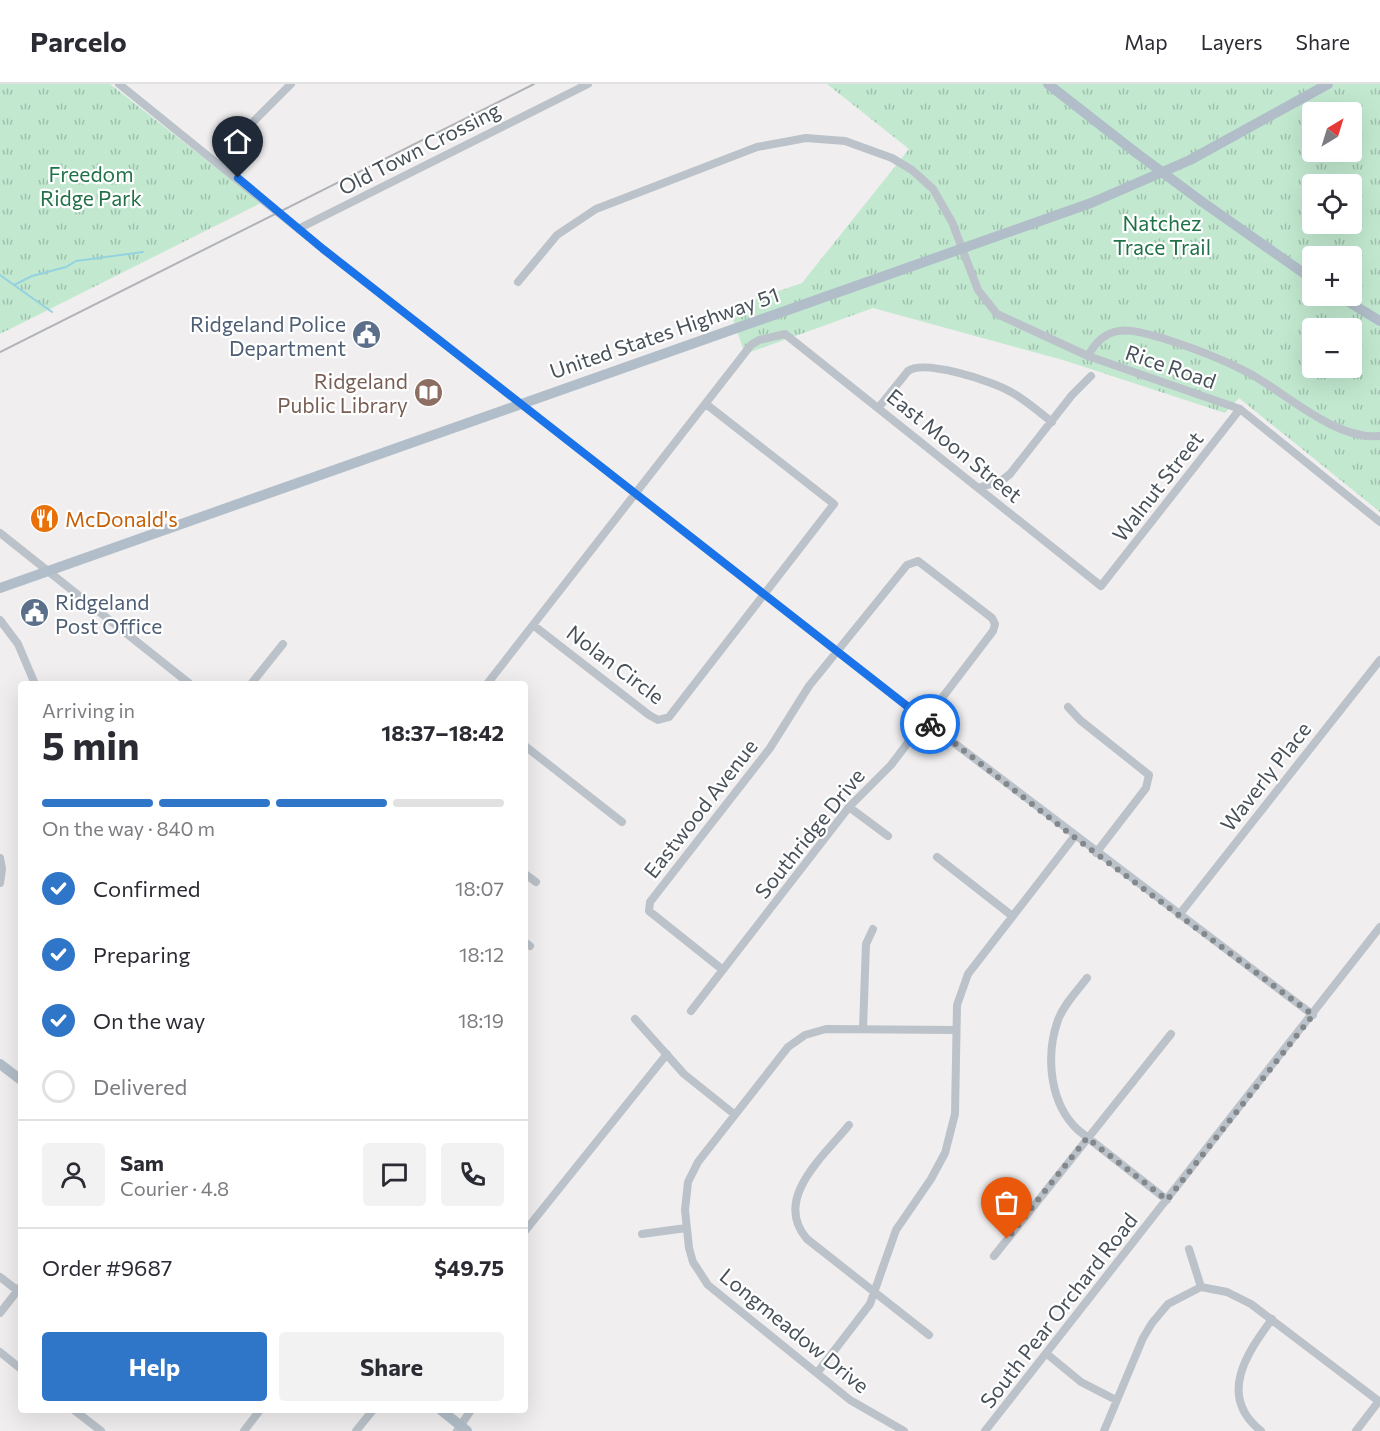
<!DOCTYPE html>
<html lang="en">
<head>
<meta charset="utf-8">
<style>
	:root { --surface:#fff; --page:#f2f2f3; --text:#2b2b33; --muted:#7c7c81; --line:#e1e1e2; --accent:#3076c8 }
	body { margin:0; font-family:Commissioner,sans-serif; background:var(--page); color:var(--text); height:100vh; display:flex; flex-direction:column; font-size:22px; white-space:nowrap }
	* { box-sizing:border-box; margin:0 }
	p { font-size:20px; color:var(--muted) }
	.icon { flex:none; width:33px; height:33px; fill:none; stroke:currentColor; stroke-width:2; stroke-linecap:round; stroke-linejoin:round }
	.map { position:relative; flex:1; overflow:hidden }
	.drawer { position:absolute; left:18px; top:597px; width:510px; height:732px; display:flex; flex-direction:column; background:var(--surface); border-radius:6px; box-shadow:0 6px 24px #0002 }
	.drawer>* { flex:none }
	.needle { width:39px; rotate:38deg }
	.buttons { position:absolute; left:1302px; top:18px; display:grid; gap:12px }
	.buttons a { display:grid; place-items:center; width:60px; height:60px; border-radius:6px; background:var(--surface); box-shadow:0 6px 24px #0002; font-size:30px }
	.pin { position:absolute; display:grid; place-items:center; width:51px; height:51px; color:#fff; margin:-62px -26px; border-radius:50% 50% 50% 0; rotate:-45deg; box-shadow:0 0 6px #0007 }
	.pin .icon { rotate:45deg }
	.courier { position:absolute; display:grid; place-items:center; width:60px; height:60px; margin:-30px; border:4px solid #1a73e8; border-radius:50%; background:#fff; color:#222; box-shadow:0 2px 8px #0007 }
	.summary em { font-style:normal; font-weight:700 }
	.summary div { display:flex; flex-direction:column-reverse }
	.summary { display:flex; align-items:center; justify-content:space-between; height:102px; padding:0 24px }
	h1 { font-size:39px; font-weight:700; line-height:45px }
	.bar { display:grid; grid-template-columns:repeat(4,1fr); gap:9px 6px; align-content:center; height:72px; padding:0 24px }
	.bar i { height:8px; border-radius:4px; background:var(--line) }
	.bar .current { background:var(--accent) }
	.bar p { grid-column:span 4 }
	.line { display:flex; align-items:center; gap:15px; padding:0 24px; border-top:2px solid var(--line) }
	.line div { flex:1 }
	.round { display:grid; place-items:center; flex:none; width:63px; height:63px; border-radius:6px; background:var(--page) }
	ol { padding:0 24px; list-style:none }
	li { display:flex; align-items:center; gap:18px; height:66px }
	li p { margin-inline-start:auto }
	li .icon { padding:6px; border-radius:50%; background:var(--accent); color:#fff; stroke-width:4 }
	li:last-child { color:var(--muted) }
	li i { width:33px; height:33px; border:3px solid var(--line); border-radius:50% }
	.button { display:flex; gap:12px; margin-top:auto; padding:12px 24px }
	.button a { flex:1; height:69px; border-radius:6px; background:var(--accent); color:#fff; font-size:24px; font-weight:700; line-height:69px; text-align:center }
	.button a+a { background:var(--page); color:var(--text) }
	header { display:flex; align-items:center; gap:36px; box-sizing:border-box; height:84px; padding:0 30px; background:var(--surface); border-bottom:2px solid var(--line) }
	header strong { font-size:28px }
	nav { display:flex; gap:33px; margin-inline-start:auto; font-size:21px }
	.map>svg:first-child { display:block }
</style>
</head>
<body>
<header>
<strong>Parcelo</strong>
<nav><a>Map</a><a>Layers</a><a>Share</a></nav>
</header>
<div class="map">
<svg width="1380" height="1347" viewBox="0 0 1380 1347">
	<defs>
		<pattern id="grass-tufts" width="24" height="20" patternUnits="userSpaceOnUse" patternTransform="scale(1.5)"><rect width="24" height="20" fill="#c2e9d0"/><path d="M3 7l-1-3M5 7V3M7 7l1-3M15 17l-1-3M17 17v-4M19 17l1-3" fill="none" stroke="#a0bfac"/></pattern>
	</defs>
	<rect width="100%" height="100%" fill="#f0eeee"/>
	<path fill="url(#grass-tufts)" fill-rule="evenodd" d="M0,0H110L261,119L0,250Z
		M827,0H1380V428L1239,314L1225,329L1063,276L873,224L745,270L729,224L802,199L909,65ZM1312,28H1352V68H1312ZM1312,100H1352V140H1312ZM1312,172H1352V212H1312ZM1312,244H1352V284H1312Z"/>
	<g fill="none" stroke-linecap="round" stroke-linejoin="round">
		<path stroke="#94d2e0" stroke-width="2" d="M0,191L14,201
			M52,228L14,201L32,192L66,183L76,177L143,168"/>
		<path stroke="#bbc2c9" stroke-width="8" d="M119,0L323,165L958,662L1313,931
			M221,80L253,38L291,0
			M298,145L588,0
			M518,198L557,151L596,125L757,63L806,54L845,57L892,74L912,86L933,105L952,138L978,206L997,230L1088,272L1240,325L1380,438
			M1088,272C1106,238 1130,245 1162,254C1191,263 1220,274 1247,288C1285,308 1335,357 1380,352
			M879,323L908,287C924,275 993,297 1011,308C1026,316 1039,328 1052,338
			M981,403L1001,397L1010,390L1072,311L1091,292
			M0,449L190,600
			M0,536L18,560L35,600
			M533,541L649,631L658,636L669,633L834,420L706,320
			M251,600L283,560
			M487,600L751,261L759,256L785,250L1101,502L1240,325
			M1068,623L1080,636L1149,691L1146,704L1096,769
			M525,662L622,738
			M849,723L888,752
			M937,773L1011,831
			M0,774L2,785L0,799
			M525,790L536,798
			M1179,831L1380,576
			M525,858L530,862
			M1087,894C1077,907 1064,920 1058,936C1045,973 1050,1020 1078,1046L1167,1116
			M691,927L849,723L891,681L993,547L995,540L992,534L918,477L907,481L809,602L770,664L650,818L649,827L723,886
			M635,935L684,990L734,1030
			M863,945L866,860L873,845
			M849,1041C824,1072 772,1115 807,1155L929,1251
			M525,1147L667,970
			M642,1150L686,1144
			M1189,1165L1201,1203
			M994,1172L1171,950
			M0,1193L18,1207
			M0,1229L21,1202
			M0,1268L21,1285
			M1047,1270L1081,1298L1116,1316
			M817,1289L870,1220L896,1146L931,1095L945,1069L955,1030L957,921L968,890L1074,753
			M74,1326L101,1347
			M244,1347L260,1326
			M356,1347L373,1326
			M457,1347L471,1326
			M904,1347L850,1316L708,1201L693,1178L689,1164L685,1126L688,1098L698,1078L788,963L805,951L826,945L956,946
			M985,1347L1380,843
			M1104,1347L1143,1254L1152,1239L1168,1220L1201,1203L1227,1208L1251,1220L1380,1318
			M1261,1347C1217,1312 1247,1269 1272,1235
			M1356,1347L1379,1317"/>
		<path stroke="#b1bec9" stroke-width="10" d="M1048,0L1135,68
			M1201,117L1312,195
			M1339,212L1380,237
			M0,504L1091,119L1190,76L1328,0
			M0,980L21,996
			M441,1326L467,1347"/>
		<path stroke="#b1b3b7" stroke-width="2" d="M0,268L534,0"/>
		<path stroke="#b1bec9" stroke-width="10" d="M1135,68L1201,117"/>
	</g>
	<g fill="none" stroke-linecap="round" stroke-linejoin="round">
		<path stroke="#83888d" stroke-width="6" stroke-dasharray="0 10.8" d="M930,640L1074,753L1313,931L1167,1116L1087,1054L1007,1155"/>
		<path stroke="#1a73e8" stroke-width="8" d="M238,94L323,165L930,640"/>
	</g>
	<defs>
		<symbol id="civic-disc" viewBox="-11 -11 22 22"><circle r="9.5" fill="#5c6f8a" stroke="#fff"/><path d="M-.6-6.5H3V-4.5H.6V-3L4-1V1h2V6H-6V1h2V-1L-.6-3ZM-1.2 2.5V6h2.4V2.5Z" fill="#fff"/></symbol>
		<symbol id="library-disc" viewBox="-11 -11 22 22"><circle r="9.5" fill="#8d6e63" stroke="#fff"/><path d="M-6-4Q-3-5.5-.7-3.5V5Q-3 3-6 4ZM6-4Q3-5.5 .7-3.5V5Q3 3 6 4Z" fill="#fff"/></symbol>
		<symbol id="restaurant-disc" viewBox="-11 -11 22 22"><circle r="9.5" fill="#e8710a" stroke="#fff"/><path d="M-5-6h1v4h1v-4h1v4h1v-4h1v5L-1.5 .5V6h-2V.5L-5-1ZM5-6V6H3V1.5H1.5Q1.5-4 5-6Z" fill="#fff"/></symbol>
	</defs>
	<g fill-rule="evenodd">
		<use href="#civic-disc" x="350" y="234" width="33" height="33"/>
		<use href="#library-disc" x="412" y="292" width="33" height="33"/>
		<use href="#restaurant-disc" x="28" y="418" width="33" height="33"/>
		<use href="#civic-disc" x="18" y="512" width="33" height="33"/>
	</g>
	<g text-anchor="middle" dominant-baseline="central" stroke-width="4.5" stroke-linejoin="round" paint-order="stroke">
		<g font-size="21" fill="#485159" stroke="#fff">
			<text transform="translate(419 64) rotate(-27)">Old Town Crossing</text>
			<text transform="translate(664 248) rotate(-19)">United States Highway 51</text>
			<text transform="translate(1171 282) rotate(19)">Rice Road</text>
			<text transform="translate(955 361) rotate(39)">East Moon Street</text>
			<text transform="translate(1157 402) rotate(-52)">Walnut Street</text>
			<text transform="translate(616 580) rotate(37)">Nolan Circle</text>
			<text transform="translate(1265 692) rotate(-52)">Waverly Place</text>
			<text transform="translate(700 724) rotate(-52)">Eastwood Avenue</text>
			<text transform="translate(809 749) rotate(-51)">Southridge Drive</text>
			<text transform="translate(1058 1226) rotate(-52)">South Pear Orchard Road</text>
			<text transform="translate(795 1246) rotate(39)">Longmeadow Drive</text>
		</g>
		<g font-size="21" fill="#227148" stroke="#fff">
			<text x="91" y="89">Freedom<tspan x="91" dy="24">Ridge Park</tspan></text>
			<text x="1162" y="138">Natchez<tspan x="1162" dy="24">Trace Trail</tspan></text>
		</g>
		<g font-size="21" fill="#4e5e75" stroke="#fff" text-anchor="end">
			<text x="346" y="239">Ridgeland Police<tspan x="346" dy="24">Department</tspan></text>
			<text x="55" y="517" text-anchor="start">Ridgeland<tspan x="55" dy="24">Post Office</tspan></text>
		</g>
		<g font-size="21" fill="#785e54" stroke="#fff" text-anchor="end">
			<text x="408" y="296">Ridgeland<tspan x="408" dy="24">Public Library</tspan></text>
		</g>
		<g font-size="21" fill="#c56008" stroke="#fff" text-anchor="start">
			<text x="65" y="434">McDonald's</text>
		</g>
	</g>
</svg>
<div class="buttons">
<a><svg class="needle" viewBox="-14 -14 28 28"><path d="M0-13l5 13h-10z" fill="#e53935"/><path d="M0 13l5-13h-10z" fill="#7c7c81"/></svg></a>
<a><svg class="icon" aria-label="locate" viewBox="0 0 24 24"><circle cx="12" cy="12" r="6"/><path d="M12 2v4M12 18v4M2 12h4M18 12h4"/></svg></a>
<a>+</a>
<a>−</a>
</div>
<div class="pin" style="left:1007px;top:1155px;background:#ea580c"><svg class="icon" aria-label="bag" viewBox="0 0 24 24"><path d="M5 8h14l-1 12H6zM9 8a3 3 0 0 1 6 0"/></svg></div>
<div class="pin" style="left:238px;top:94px;background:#1f2937"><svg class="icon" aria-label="home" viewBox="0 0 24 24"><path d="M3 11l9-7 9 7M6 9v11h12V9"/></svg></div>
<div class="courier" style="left:930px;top:640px"><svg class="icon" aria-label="bike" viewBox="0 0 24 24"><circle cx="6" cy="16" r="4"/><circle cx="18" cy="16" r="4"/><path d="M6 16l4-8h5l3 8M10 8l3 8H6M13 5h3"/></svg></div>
<section class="drawer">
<div class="summary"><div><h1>5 min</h1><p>Arriving in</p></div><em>18:37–18:42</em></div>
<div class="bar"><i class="current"></i><i class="current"></i><i class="current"></i><i></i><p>On the way · 840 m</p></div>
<ol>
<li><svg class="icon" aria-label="check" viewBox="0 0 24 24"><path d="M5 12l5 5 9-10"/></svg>Confirmed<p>18:07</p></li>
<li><svg class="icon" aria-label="check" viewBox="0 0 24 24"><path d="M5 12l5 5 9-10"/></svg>Preparing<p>18:12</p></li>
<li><svg class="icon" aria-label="check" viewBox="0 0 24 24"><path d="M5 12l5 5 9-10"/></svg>On the way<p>18:19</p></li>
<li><i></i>Delivered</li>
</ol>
<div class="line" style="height:108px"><a class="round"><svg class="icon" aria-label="person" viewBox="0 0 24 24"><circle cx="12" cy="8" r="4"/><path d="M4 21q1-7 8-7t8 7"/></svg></a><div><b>Sam</b><p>Courier · 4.8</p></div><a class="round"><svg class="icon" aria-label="chat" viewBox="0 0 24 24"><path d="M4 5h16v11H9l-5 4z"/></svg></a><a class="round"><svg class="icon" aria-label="phone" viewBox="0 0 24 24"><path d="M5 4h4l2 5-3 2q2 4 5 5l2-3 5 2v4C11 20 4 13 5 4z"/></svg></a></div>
<div class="line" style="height:78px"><div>Order #9687</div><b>$49.75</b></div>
<div class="button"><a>Help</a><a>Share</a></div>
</section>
</div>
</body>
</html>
